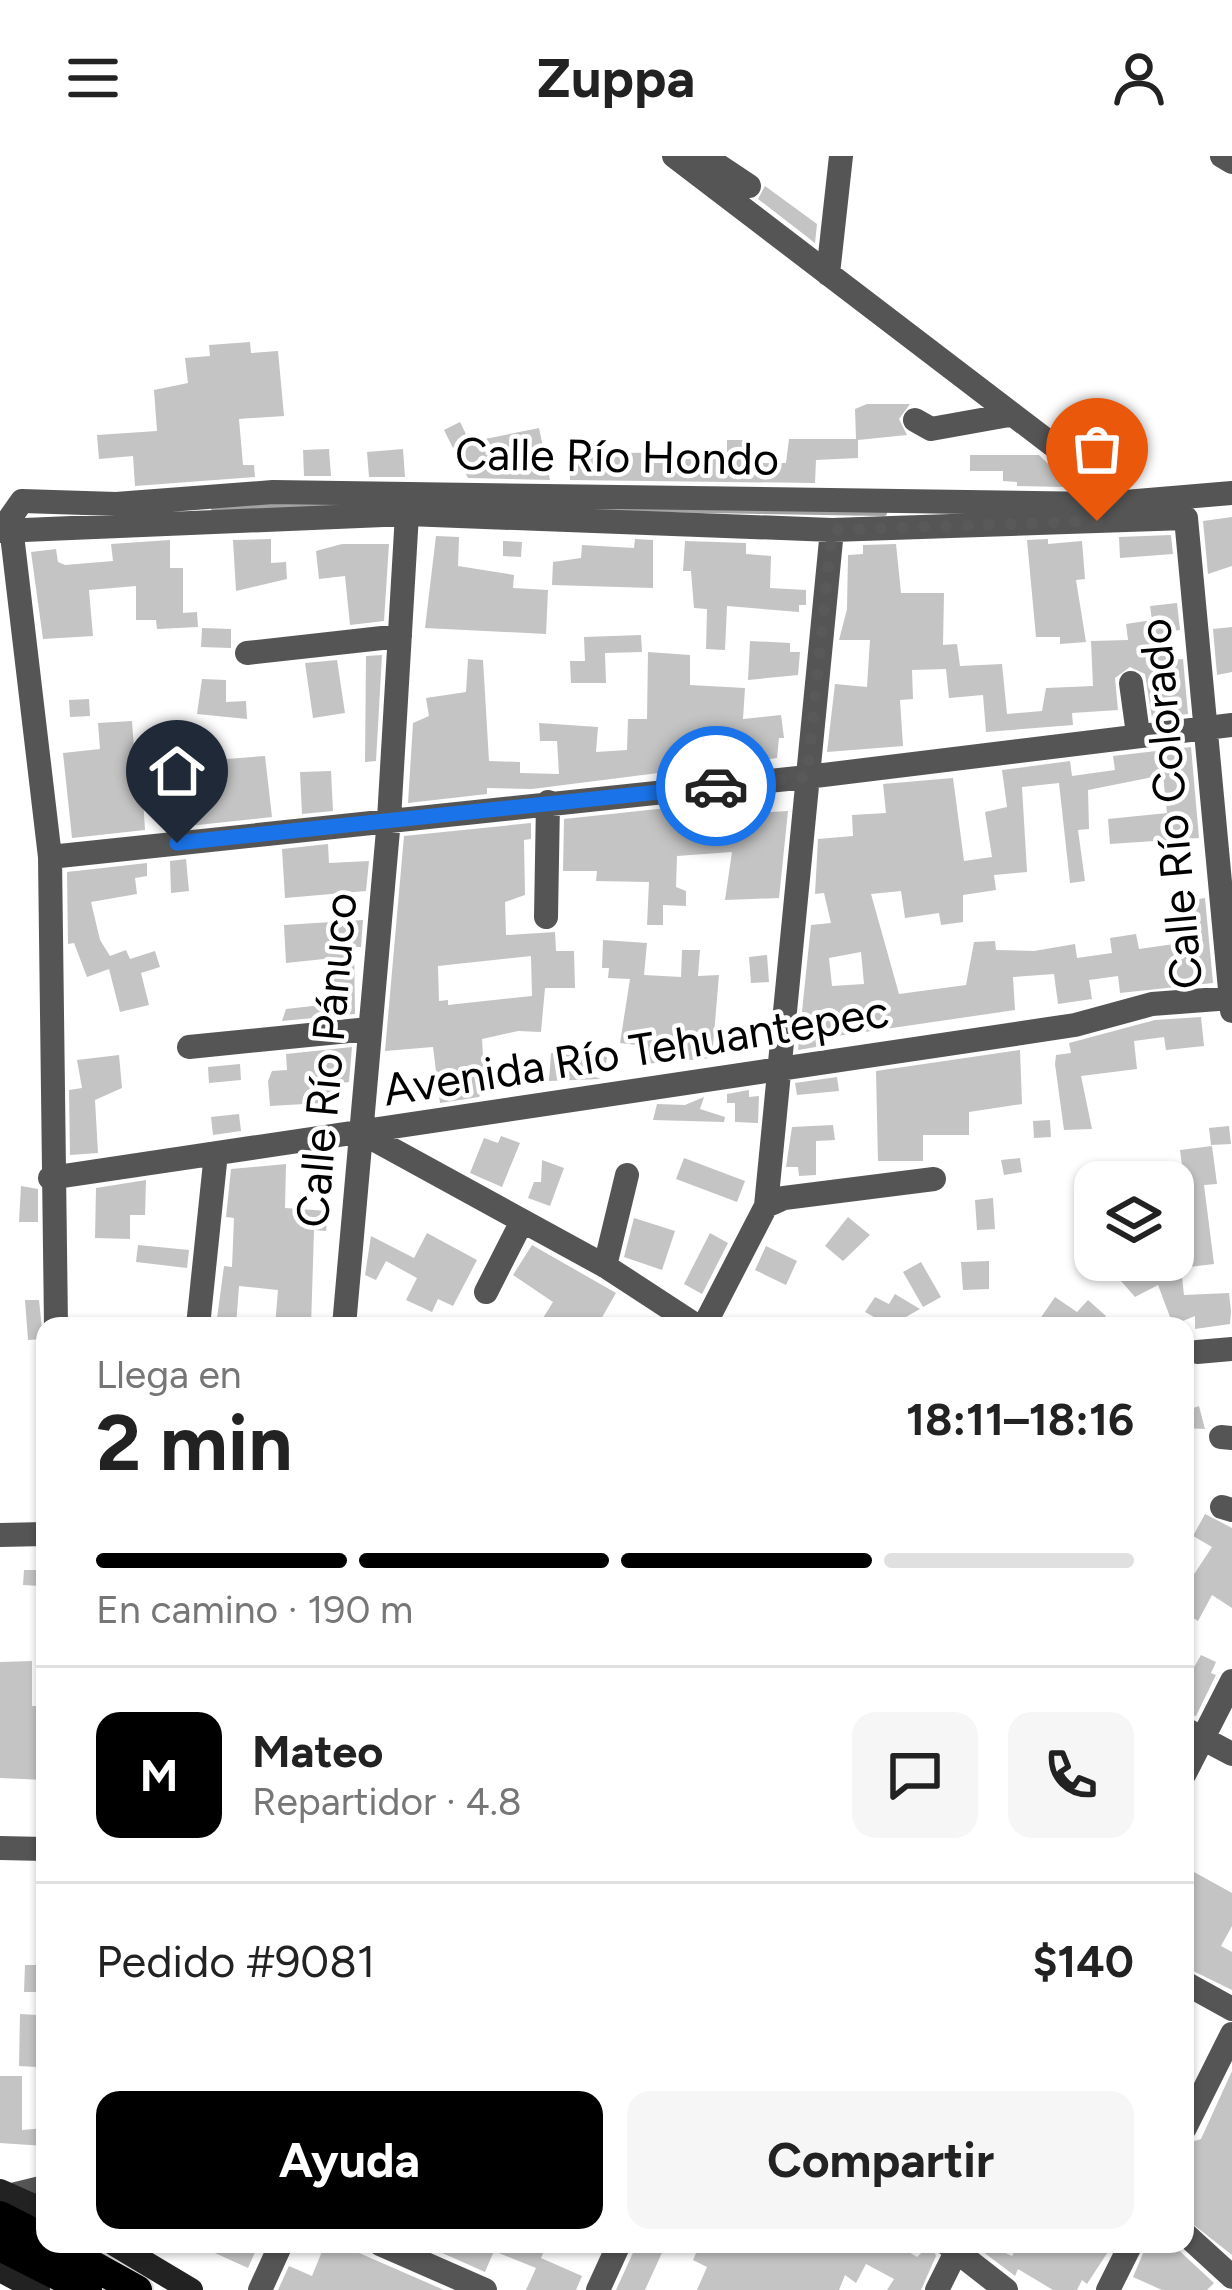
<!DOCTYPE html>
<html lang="es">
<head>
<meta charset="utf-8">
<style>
	:root { --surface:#fff; --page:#f6f6f6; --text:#222; --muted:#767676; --line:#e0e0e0; --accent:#000 }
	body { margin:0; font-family:Figtree,sans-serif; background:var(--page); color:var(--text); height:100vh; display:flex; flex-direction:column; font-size:45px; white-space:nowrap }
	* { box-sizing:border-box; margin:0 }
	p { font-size:39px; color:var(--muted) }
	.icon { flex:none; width:66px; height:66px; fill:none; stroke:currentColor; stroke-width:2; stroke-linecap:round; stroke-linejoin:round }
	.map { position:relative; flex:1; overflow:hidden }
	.side { position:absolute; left:36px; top:1161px; width:1158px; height:936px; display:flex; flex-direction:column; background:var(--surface); border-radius:24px; box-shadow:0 3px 9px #0004 }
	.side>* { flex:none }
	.buttons { position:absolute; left:1074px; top:1005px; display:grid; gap:24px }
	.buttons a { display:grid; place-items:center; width:120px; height:120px; border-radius:24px; background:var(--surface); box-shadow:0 3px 9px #0004; font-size:60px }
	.pin { position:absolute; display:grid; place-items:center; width:102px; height:102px; color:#fff; margin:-123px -51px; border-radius:50% 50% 50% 0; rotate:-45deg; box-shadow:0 0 12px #0007 }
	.pin .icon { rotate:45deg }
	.courier { position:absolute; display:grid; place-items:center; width:120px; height:120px; margin:-60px; border:9px solid #1a73e8; border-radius:50%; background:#fff; color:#222; box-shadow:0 3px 15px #0007 }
	.summary em { font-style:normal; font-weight:700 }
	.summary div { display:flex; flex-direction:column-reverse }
	.summary { display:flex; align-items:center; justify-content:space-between; height:204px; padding:0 60px }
	h1 { font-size:78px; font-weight:700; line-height:90px }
	.bar { display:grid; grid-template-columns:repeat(4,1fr); gap:18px 12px; align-content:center; height:144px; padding:0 60px }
	.bar i { height:15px; border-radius:9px; background:var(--line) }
	.bar .selected { background:var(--accent) }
	.bar p { grid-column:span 4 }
	.line { display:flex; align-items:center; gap:30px; padding:0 60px; border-top:3px solid var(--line) }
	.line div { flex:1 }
	.round { display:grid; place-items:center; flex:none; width:126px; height:126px; border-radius:24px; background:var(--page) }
	.cta { display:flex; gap:24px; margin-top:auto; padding:24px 60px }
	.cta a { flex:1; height:138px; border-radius:24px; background:var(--accent); color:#fff; font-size:48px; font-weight:700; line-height:138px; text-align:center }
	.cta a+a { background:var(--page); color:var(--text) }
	header { display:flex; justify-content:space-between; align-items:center; height:156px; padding:0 60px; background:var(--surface); font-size:54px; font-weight:700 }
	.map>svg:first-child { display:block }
</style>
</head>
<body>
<header><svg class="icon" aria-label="menu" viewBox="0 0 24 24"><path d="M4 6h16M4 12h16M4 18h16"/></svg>Zuppa<svg class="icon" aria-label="person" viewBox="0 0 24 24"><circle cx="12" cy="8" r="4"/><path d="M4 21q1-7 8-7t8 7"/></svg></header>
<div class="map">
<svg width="1232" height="2134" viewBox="0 0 1232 2134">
	<rect width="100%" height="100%" fill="#fff"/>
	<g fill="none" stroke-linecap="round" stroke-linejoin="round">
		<path stroke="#a3a3a3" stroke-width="6" d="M214,352L332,349
			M579,352L884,357"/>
	</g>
	<path fill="#c4c4c4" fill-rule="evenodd" d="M765,30L817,68L815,87L758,43Z
		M250,186L251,197L278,195L284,260L239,263L243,309H254L255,321L135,330L133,300L99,303L97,279L157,275L154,234L188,227L185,202L210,200L209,189Z
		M867,248H910L899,263L907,279L858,284V302L816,304L815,327L570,324V298L680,296L679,303H717L727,301V284H753V307H786L789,283H856L855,253Z
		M460,266L470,286L539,272L550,324L468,322L444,274Z
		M329,293L331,320H304L303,294Z
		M403,293L405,321H369L367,296Z
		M970,299H1039L1063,322L1064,331L1017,330V326L1003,325V315H970Z
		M1232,361V410L1208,418L1203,365Z
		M1171,379L1173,398L1120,402L1119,381Z
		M436,380L459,381L458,410L514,419L513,432L548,434L546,478L425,472Z
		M271,383V407L286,406L287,423L236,435L233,384Z
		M635,383L653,384V432L552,429L553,406L581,402L582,389L634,392Z
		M1048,383V388L1082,385L1085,423L1076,424L1086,486L1060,488V481H1036L1027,384Z
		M170,384V412H183V457L197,456L198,471L157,473L156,464H136V430L89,434L93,480L43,483L31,396L56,393L58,406L65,409L113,405L111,388Z
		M503,385L522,386L521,401L503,400Z
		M685,385L746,387V398L771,400L770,432L806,434V449H799V456L727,450L725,494L706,493L707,453L694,452L691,415H683Z
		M342,388H389L384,465L350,469L345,420L319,423L316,395Z
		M896,388L901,437H944L943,489L957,488L960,510L1002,508L1007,558L1042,555L1046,532L1093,530L1091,485L1128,484L1126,468L1152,464L1150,450L1177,447L1180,474L1166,476L1169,504L1183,503L1188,558L1152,562L1145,518L1130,511L1115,522L1118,554L1072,557L1073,569L986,576L983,539L949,542L946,513L912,514L913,543L900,544L903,590L827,596L835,528L867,531L870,484H839L847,453L848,399L863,398V389Z
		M1232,471V516L1217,519L1213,473Z
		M202,472L231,473V492L201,491Z
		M641,479L642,496L605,497L606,527H571L570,505H585L584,481Z
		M750,485L790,487V496H800L798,519L748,524Z
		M648,496L690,499V529L745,532L743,563L781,559L784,582H779L777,602L532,633L487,632V638L408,647L413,567L429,560L426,542L466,536L468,503L483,504L489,605L520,606V617L559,618L557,585H540L539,567L598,571L596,596L627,594L628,563H647Z
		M382,499L376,605L365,606L366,500Z
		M337,504L345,557L313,562L305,507Z
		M202,523L226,524V546L246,545L247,563L197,558Z
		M89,543L90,560L70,561L69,544Z
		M132,565L134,592H140L145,674L72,682L63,597L100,593L98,567Z
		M1191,591L1199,682L1110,688L1108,663L1167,657L1163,619L1088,634L1089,673L1078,674L1085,725L1070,727L1059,627L1022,631L1027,716L994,719L996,734L963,739V766L941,769L939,757L905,762L901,735L871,738L899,838L966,829L974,786L995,785L996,794L1034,795L1075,788L1077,802L1112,797L1110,782L1136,778L1139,793L1188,786L1199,781L1193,744L1205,742L1213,827L1120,837L1118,820L1089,824L1092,843L1058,848L1054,818L1013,821L1015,854L817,883L816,891L798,894L811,769L831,767L824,737L815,738L818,683L853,680L852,659L886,657L883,628L953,622L964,705L992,701L985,656L1007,651L1002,614L1070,605L1072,620L1115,614L1113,600ZM861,796L864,828L832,830L829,802Z
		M265,600L272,661L170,672V618L201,615V605Z
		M331,615L333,655L302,658L300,616Z
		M751,643L754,657L788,655L779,742L725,744L732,696L677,700L676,731L686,735V750L663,749V769H647L649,726L596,725L597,715H563L564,663Z
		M531,667V683L524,684L525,739L505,746L506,779L555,776L556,795H574L575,832H545L541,876L518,875L482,883L484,919H476L484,922L485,931L479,941L440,947L433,891L385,895L404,680ZM531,800L532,840L448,849V844L439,845L438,810Z
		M328,688L329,707L369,705L366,735L285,742L282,693Z
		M186,703L189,735L171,737L170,705Z
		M147,707V720L135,722L137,738L91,746L100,784L110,800L126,794L130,803L155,795L160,811L141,817L149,849L120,856L109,813L87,821L74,787L68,788L67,716Z
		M363,764L361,791H354L355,858L282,865L286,853L330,848L324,803L286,807L284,769Z
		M603,784L647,787L644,819L681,821L682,794H700L698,820L719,819L712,902L644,908L646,890L620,887L630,823L608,822L609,812H602Z
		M767,799L769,826L751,827L749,801Z
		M1201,861L1204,890L1166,894L1164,881L1134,885L1137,913L1081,920L1092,973L1064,974L1055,908L1056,899L1071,897L1069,887L1155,864Z
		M352,891L349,926L335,928V940L322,941V947L270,950L268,925L272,915L287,914L286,898Z
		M570,894L607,901L605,914L578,915L601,923L549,925L551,897L570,899Z
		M1020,894L1022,948L969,956V979H923V1005H878L876,915Z
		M119,899L122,932L95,944L98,997L70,999L69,934L82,932L77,904Z
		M240,908L241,924L209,927L208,911Z
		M837,921L839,935L797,939L795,927Z
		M749,934V941L759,940L758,967L735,966V947H727V938Z
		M704,941L700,953L725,961L724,966L653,964L657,948L685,949Z
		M239,958L241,975L213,979L211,961Z
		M1050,964L1051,981L1034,982L1033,965Z
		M833,969L835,984L816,985V1019L799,1020L798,1011H786L792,971Z
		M1229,970L1231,988L1211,989L1209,972Z
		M501,980L520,987L502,1031L470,1017L484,982L498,987Z
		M1212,990L1217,1028L1204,1029L1214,1108L1181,1112L1184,1139L1229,1137L1231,1155L1230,1168L1195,1173V1160L1173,1169L1158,1129L1135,1141L1115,1118L1125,1104H1173V1090L1187,1089L1178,1039H1186L1180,994Z
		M684,1002L745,1025L737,1046L676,1023Z
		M1020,1002L1022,1016L1004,1019L1001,1004Z
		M542,1004L564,1012L550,1050L528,1042L534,1026H541Z
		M286,1008L285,1052L328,1055L326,1075L314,1074L311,1170H275L278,1134L239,1130L236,1170H216L224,1110L232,1111L234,1062L226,1061L231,1013Z
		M146,1024L145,1059H130V1083L95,1082L96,1032Z
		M21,1030L38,1033V1066H19Z
		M993,1042L995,1073L977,1074L975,1044Z
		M848,1061L870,1079L843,1105L825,1090Z
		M634,1062L675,1075L662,1114L624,1101Z
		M427,1077L477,1104L453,1150L438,1143L432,1156L406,1144L417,1122L386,1105L376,1124L365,1119L371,1080L414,1102Z
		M710,1077L728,1087L702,1138L684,1128Z
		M138,1089L189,1094L187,1112L136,1106Z
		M532,1089L616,1137L597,1170H538L553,1146L513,1119Z
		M766,1090L797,1105L786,1129L755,1114Z
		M989,1105V1133L963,1134L961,1106Z
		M921,1106L941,1141L923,1151L903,1116Z
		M895,1138L920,1153L890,1170L865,1156L875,1141L889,1148Z
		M1055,1141L1077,1156L1088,1144L1106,1160L1096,1170H1035Z
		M25,1144H39L43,1183L28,1184Z
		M1199,1250L1205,1273L1185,1272V1255Z
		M1205,1358L1232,1372V1452L1212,1439L1198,1465L1185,1457V1432L1212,1391L1193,1380Z
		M24,1414H41L40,1430L23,1429Z
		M1201,1499L1216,1506L1211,1517L1216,1519L1196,1560L1185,1557V1527Z
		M32,1505V1550H45V1624L0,1622V1506Z
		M1185,1711L1232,1737V1770L1221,1790L1232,1796V1834L1185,1811Z
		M25,1809H45V1836H24Z
		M20,1858L38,1859L37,1878H45V1898H37V1911L19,1910Z
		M1232,1915V2099L1185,2062V1988L1201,1983Z
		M0,1920H22V1974L45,1972V1990L0,1987Z
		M195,2088H242L256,2094L248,2112Z
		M325,2088H352L350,2093L444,2134H278L289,2110L312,2120Z
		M422,2088H459L475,2095L478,2088H547L541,2102L582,2120L576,2134H526L536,2112L494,2095L485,2116Z
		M637,2088H666L645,2134H616Z
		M700,2088H895L917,2101L931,2088L936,2100L921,2134H887L894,2123L866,2108L856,2127L845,2119L839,2134H697L707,2111L693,2104Z
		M986,2088L1012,2100L1018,2088H1113L1087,2128L1082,2124L1077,2134H1053L1018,2113L1015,2120L982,2095Z
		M1147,2088H1172L1214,2127L1207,2134H1162L1133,2121Z"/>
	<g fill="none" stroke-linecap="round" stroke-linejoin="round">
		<defs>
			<path id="primary" d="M0,2060L45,2083
				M54,2088L137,2134
				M0,2090L87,2134"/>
		</defs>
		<use href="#primary" stroke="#dbdbdb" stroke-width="34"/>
		<path stroke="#555" stroke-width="24" d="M674,0L1071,303L1091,321L1101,348
			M704,0L749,30
			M1222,0L1232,6
			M828,118L841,0
			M915,264L931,273L1009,259
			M0,375L407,358L832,374L1186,362L1232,855
			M247,497L400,480
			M1131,527L1138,578
			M50,701L807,621L1232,569
			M546,761L548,646
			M189,891L369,873
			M364,978L605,1110L697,1170
			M50,1022L1075,869L1152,848L1232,842
			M766,1050L784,1042L934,1023
			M605,1110L627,1019
			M486,1136L521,1067
			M56,1170L50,701L10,362L22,345L116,348L273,336L1101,348L1232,337
			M198,1170L216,997
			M344,1170L389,663L407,358
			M704,1170L766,1050L832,374
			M1197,1196L1232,1193
			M1221,1281L1232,1282
			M1222,1351L1232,1354
			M0,1379L45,1378
			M1185,1573L1232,1598
			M1185,1617L1232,1525
			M0,1692L45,1693
			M1185,1827L1232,1853
			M1185,1972L1232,1878
			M12,2039L45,2031
			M1185,2078L1232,2121
			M380,2088L485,2134
			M947,2088L1006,2134
			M260,2134L281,2088
			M598,2134L619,2088
			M937,2134L960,2088
			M1108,2134L1131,2088"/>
		<path stroke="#222" stroke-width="24" d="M0,2035L45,2055
			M114,2088L191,2134
			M0,2114L38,2134"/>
		<use href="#primary" stroke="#000" stroke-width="30"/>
	</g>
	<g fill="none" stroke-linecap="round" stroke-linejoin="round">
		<path stroke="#595959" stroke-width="12" stroke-dasharray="0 21.6" d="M716,630L807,621L832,374L1097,365"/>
		<path stroke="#1a73e8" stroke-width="15" d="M177,687L716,630"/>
	</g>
	<g text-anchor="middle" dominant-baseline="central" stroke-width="9" stroke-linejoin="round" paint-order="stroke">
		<g font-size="45" fill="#000" stroke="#fff">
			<text transform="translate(617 300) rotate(1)">Calle Río Hondo</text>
			<text transform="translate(1170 648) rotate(-95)">Calle Río Colorado</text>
			<text transform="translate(636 894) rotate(-9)">Avenida Río Tehuantepec</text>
			<text transform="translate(326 904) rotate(-85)">Calle Río Pánuco</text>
		</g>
	</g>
</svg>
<div class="buttons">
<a><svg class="icon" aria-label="layers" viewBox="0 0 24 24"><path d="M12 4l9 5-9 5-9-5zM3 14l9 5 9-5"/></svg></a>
</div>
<div class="pin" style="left:1097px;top:365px;background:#ea580c"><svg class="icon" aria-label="bag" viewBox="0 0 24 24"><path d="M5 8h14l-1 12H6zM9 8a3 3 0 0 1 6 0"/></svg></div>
<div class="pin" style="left:177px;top:687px;background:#1f2937"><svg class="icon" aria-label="home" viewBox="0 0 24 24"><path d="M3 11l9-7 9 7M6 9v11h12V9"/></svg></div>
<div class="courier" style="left:716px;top:630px"><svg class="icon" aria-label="car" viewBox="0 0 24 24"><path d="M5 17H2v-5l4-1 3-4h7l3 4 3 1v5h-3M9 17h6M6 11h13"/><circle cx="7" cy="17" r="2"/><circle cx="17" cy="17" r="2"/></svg></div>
<section class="side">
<div class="summary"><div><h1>2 min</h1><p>Llega en</p></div><em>18:11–18:16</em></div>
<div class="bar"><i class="selected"></i><i class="selected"></i><i class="selected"></i><i></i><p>En camino · 190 m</p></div>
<div class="line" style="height:216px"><b class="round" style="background:var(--accent);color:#fff">M</b><div><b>Mateo</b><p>Repartidor · 4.8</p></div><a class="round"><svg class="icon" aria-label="chat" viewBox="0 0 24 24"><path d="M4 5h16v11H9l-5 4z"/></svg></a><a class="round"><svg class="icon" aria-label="phone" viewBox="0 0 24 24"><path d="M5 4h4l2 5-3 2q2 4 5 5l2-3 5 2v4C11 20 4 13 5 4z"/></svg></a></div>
<div class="line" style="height:156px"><div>Pedido #9081</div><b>$140</b></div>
<div class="cta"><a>Ayuda</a><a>Compartir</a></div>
</section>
</div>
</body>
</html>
